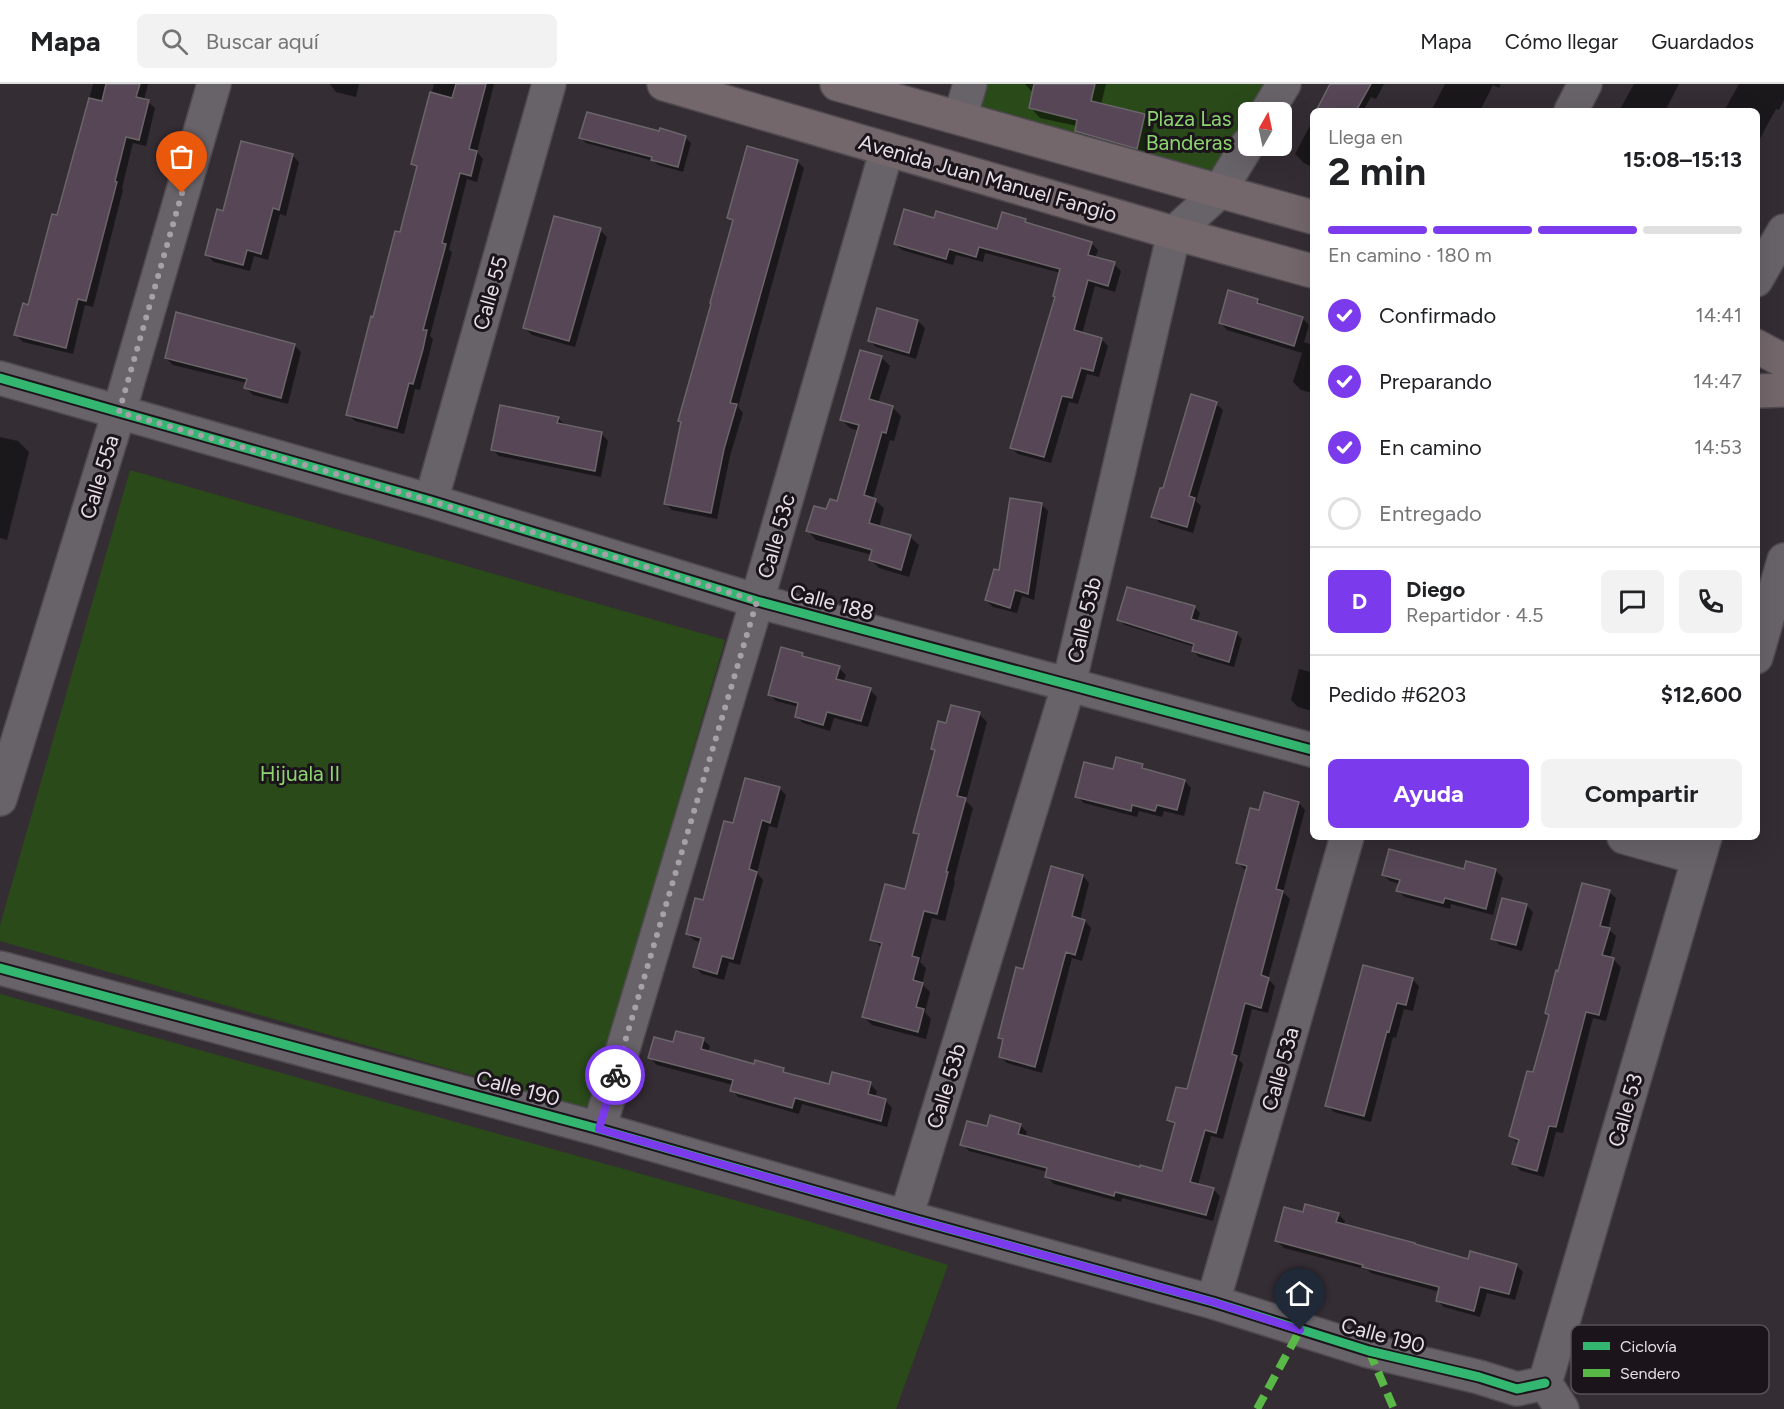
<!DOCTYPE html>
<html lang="es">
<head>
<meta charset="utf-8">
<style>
	:root { --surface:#fff; --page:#f2f2f2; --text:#202124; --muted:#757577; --line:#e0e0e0; --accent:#7c3aed }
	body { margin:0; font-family:Figtree,sans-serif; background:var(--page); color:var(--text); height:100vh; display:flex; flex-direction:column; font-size:22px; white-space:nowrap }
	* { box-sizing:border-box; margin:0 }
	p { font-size:20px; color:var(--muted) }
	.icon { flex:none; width:33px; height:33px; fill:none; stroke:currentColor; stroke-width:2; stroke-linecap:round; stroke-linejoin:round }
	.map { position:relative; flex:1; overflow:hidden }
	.details { position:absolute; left:1310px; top:24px; width:450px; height:732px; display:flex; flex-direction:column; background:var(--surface); border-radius:9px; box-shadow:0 6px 24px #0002 }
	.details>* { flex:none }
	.needle { width:39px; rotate:9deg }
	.controls { position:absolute; left:1238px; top:18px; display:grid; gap:12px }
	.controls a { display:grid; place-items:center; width:54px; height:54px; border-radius:9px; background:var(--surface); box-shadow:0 6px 24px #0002; font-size:30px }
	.pin { position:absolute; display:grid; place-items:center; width:51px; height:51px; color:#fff; margin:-62px -26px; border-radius:50% 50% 50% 0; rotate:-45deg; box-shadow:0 0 6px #0007 }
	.pin .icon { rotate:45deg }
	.courier { position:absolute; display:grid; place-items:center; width:60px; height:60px; margin:-30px; border:4px solid #7c3aed; border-radius:50%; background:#fff; color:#222; box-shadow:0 2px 8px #0007 }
	.summary em { font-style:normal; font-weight:700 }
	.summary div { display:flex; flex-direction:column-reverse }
	.summary { display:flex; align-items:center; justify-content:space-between; height:102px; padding:0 18px }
	h1 { font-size:39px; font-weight:700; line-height:45px }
	.bar { display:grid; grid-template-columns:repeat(4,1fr); gap:9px 6px; align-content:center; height:72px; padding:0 18px }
	.bar i { height:8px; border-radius:4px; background:var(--line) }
	.bar .on { background:var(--accent) }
	.bar p { grid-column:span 4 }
	.line { display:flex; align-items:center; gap:15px; padding:0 18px; border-top:2px solid var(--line) }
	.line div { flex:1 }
	.round { display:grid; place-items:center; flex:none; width:63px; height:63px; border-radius:9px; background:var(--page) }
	ol { padding:0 18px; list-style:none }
	li { display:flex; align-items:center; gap:18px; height:66px }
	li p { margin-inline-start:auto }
	li .icon { padding:6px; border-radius:50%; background:var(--accent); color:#fff; stroke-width:4 }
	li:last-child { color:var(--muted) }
	li i { width:33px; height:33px; border:3px solid var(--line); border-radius:50% }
	.primary-button { display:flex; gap:12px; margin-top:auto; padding:12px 18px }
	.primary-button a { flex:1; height:69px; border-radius:9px; background:var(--accent); color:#fff; font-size:24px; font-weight:700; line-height:69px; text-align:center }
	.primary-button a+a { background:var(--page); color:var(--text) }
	header { display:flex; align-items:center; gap:36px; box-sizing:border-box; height:84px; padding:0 30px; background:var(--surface); border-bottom:2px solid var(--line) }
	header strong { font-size:28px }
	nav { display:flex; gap:33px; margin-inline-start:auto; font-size:21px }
	.search { width:420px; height:54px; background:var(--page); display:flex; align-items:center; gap:15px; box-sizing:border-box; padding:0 21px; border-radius:9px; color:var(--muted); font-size:22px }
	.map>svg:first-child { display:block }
</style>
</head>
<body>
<header>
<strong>Mapa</strong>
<div class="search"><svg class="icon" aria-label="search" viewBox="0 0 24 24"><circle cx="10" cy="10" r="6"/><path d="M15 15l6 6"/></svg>Buscar aquí</div>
<nav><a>Mapa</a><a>Cómo llegar</a><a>Guardados</a></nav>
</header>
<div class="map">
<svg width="1784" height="1325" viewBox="0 0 1784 1325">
	<rect width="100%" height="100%" fill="#342d34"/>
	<path fill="#2a4a1a" d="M977,0H1270L1254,28H1248V40L1215,101L968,32Z
		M130,386L725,556L589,1025L0,857V841Z
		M0,910L805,1136L948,1181L896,1325H0Z"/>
	<path fill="#0007" d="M93,0H148L144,16L148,18L155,24L146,62L133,59L122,104L123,106L93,223L85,221L73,270L23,258L16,251L29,223L58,133Z
		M330,0H359L356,13L336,8Z
		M434,0H494L477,68L483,75L477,98L467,95L449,166L452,168L430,252L433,255L420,306L415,305L404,350L355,337L348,330L374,235L401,150L418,84L413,80Z
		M1025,0H1106L1101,21L1144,32L1154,41L1147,73L1086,56L1076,47L1077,42L1040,34L1031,24L1034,10Z
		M1333,0H1384L1376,15L1371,13L1363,27H1318Z
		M1445,0H1501L1499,4L1493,1L1480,27H1431Z
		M1634,0H1679L1665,27H1619Z
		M1739,0H1784V16L1779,26L1776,25L1756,62V27H1724Z
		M1312,38V83L1304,79L1295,70Z
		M660,49L685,53L691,59L683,88L658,81L654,77L586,59L581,54Z
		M292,71L299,78L286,132L280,130L268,176L254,172L250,187L214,178L207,171L224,129Z
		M797,77L804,84L738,323L743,329L730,372L717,435L672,426L665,419L682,339L679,336L733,138L729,134Z
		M935,136L998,147L1025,136L1031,142L1091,159L1098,166L1095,174L1114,180L1121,187L1115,208L1095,202L1082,250L1101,255L1108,262L1099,293L1087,290L1078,320L1069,318L1051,379L1018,370L1011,364L1056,214L1061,189L985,169L983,178L956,171L953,181L902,166L895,160Z
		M600,146L607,153L575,263L532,251L525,244Z
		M1258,216L1265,223L1302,234L1309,241L1304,258L1312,261V309L1301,306L1293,298L1302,269L1227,246L1221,239Z
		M878,226L918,237L925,244L916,275L876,263L869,256Z
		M294,261L301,268L288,320L253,311L246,304L247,299L173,281L166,274Z
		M881,273L890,282L878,319L893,324L901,332L894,357L890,356L873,415L884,424L879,444L910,453L919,461L909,493L879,484L871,476L872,471L816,456L808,447L827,427L838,419L859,347L850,344L841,335Z
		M1216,320L1223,326L1196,417L1201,422L1193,449L1160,439L1153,432L1164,406Z
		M558,334L565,341L602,350L608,357L601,393L499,372L492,365Z
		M0,353L18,357L29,368L7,456L0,454Z
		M1041,420L1048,427L1034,516L1022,512L1017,529L993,523L986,516L1000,488Z
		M1194,523L1200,529L1197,538L1237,550L1242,555L1234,583L1199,573L1193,567L1195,563L1125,541L1119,535Z
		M802,571L806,575L839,584L846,591L843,598L870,606L877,613L868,643L834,634L830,647L803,639L796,632L799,623L776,617L769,610Z
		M1312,580V627L1298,623L1291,616L1299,585L1311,588Z
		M979,630L987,638L966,717L973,724L954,796L955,798L945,837L932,834L920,878L926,884L922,900L930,908L925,928L931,935L926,955L872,941L864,933L882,864L872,855L906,807L920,753L915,748L936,668L933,665L947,641Z
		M1117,675L1143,682L1148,687L1185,697L1191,704L1184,732L1164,727L1162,733L1139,727L1137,733L1084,719L1077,712L1114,687Z
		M779,704L786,711L777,744L769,742L757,789L763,796L740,881L729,878L724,896L702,890L695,883L702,859L694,856L687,849L704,818L734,741Z
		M1299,719L1305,726L1283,808L1290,815L1268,895L1275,902L1268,929L1252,925L1239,976L1243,980L1223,1055L1211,1052L1198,1101L1213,1105L1220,1112L1213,1137L1122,1114L1121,1118L1054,1100L1047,1093L1048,1088L969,1067L962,1060L988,1044L1020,1041L1027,1048L1025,1054L1164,1089L1176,1043L1169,1036L1188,1007L1248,786L1244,785L1237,778L1260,728Z
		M1467,779L1496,787L1503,794L1493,831L1451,820L1450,825L1405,813L1398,807L1400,800L1390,797L1383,791L1465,787Z
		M1083,792L1089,799L1080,836L1085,837L1091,844L1082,877L1072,874L1042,989L1007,979L1000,972L1004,958L999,953L1024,887Z
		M1609,808L1616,814L1608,845L1616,852L1610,875L1614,876L1621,883L1606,937L1593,934L1563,1049L1556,1048L1544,1093L1521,1087L1514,1080L1519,1060L1510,1052L1534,990L1550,933L1546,929L1560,889Z
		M1526,821L1533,828L1522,867L1500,861L1493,854Z
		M1412,895L1419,902L1413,927L1404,925L1396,954L1393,953L1371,1038L1334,1028L1327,1021Z
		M703,956L710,962L708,969L755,982L783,986L788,991L830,1002L870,1000L877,1007L875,1014L886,1017L892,1024L887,1043L802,1020L799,1030L738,1013L732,1006L733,1001L657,981L650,974L674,960Z
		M1304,1130H1338L1345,1137L1344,1141L1469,1177L1516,1181L1523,1188L1515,1216L1487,1209L1480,1233L1444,1223L1437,1216L1440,1208L1371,1189L1368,1186L1284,1164L1277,1157Z"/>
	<path fill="#564656" stroke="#6b656a" stroke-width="1.5" d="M106,0H140L136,13L149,16L139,56L126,53L115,97L117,98L86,217L78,215L66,264L14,251L23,219L28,221L52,130L57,131L89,14L102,17Z
		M456,0H486L469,65L477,67L471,92L460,89L442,159L446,160L423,246H427L423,265L413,300L409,299L397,344L346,331L371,232L373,233L395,147L400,148L417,82L411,80L430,8L452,14Z
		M1034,0H1095L1091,17L1145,30L1137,65L1075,47L1077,36L1029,24Z
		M1330,0H1371L1356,27H1316Z
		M587,28L659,47L660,44L686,52L678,83L651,76L652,73L579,54Z
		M241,57L293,70L279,126L273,124L261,170L247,166L243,181L205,171L217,125L223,127Z
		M747,62L798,76L730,319L737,320L724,365L711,429L664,420L681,338L678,337L711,220L710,219L733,136L727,134Z
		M904,125L934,134L936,127L997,145L1002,128L1026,135L1025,138L1092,158L1088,171L1115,178L1108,202L1088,196L1074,246L1102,254L1093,287L1081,284L1072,314L1062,312L1044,373L1010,364L1055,213L1053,212L1060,185L979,163L976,173L949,165L946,175L894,160Z
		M554,132L601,144L569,257L523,244Z
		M1228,206L1258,215L1257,219L1303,233L1294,262L1219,239Z
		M877,224L918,236L909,269L868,257Z
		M176,228L295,260L281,314L244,304L247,295L165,274Z
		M860,266L882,272L869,315L893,322L886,349L882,348L864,411L876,415L869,439L911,451L901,486L869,476L872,466L806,447L814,422L826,425L830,415L837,417L859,341L840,336Z
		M1191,310L1217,318L1189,412L1195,414L1187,443L1151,433L1160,404H1163Z
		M500,321L559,333L557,339L602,348L595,387L491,366Z
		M1010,414L1042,419L1028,510L1015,506L1010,524L985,516L994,485L999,486Z
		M1127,503L1195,522L1191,535L1237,548L1229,578L1192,567L1194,560L1117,536Z
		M781,563L803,569L802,572L840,582L836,595L871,604L861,637L827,628L823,641L795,633L798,619L768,611Z
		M951,621L980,628L957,712L966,714L946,788H948L937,830L924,827L912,872L919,874L913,896L923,899L916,923L924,925L918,948L862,933L882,859L870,856L885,800L905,805L919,750L913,749L935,666L931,665L938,637L946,639Z
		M1116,673L1143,680L1142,684L1185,696L1177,726L1157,721L1155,727L1132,721L1131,727L1075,713L1084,678L1113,685Z
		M745,694L780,703L770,739L762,736L749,785L757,788L733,875L722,872L717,890L693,883L701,854L686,850L695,814L703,816L724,737L733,739Z
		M1264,708L1299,718L1276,805L1283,807L1261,891L1269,894L1261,924L1245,919L1232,970L1237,972L1216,1049L1205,1046L1190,1098L1214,1104L1206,1131L1115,1108L1114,1112L1045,1093L1047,1084L960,1061L967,1037L987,1042L990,1031L1021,1040L1018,1050L1140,1083V1081L1162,1087L1175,1039L1167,1036L1176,1003L1187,1005L1247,782L1236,779L1250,724L1259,726Z
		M1389,765L1464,785L1466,777L1496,785L1486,825L1445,814L1443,819L1396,807L1400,796L1382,791Z
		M1051,782L1083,791L1072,832L1085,836L1075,871L1066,868L1035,983L999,973L1003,955L998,954L1016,883L1023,885Z
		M1582,799L1610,806L1600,842L1610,844L1602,871L1614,874L1599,931L1586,928L1556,1043L1549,1042L1537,1087L1512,1080L1519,1056L1509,1052L1527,987L1533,988L1549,931L1545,929L1556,886L1558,887Z
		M1502,814L1527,820L1516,861L1491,855Z
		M1363,881L1413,894L1406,921L1397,919L1389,948L1387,947L1364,1032L1325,1022Z
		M676,947L704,954L701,965L754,980L755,976L784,984L783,988L829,1000L832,988L871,998L868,1010L886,1015L881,1037L795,1014L792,1024L730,1007L733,996L648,974L654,953L673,958Z
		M1305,1120L1339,1129L1336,1138L1415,1159V1160L1468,1175L1470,1167L1517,1180L1509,1210L1480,1203L1474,1227L1436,1217L1439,1203L1362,1183L1363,1181L1275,1157L1284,1123L1303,1128Z"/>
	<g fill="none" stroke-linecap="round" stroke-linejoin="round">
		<defs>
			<path id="minor" d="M1571,27L1585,0
				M1267,28L1284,0
				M960,34L970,0
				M1756,196L1784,147
				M0,294L431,417L757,517L1312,666
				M431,417L549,0
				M1756,573L1784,476
				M0,715L119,328L214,0
				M1624,753L1699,774
				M0,884L599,1045L906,1133L1213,1218L1369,1267L1479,1293L1517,1305L1545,1299
				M599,1045L757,517L887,65
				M906,1133L1069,600L1174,149L1219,108L1248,60
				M1213,1218L1347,753
				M1545,1299L1705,753
				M1545,1299L1562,1325"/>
			<path id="major" d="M664,0L1174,149L1312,187
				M837,0L1312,133
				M1756,262L1784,277
				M1756,307L1784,306"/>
		</defs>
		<use href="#minor" stroke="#504a50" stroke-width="36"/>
		<use href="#major" stroke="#504a50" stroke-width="36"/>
		<use href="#minor" stroke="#686368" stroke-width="33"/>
		<use href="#major" stroke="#73676b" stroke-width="33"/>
		<path stroke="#58b947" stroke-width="8" stroke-dasharray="15 8" stroke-linecap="butt" d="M1369,1267L1394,1325
			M1257,1325L1300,1246"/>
		<defs>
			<path id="cycleway" d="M0,294L431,417L757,517L1312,666
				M0,884L599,1045L906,1133L1213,1218L1369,1267L1479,1293L1517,1305L1545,1299"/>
		</defs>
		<use href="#cycleway" stroke="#1b151b" stroke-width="13"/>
		<use href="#cycleway" stroke="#33b770" stroke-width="9"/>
	</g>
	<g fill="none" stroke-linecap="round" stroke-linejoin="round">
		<path stroke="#a8a0a8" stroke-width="6" stroke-dasharray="0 10.8" d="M182,109L119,328L431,417L757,517L615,991"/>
		<path stroke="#7c3aed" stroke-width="8" d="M615,991L599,1045L906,1133L1213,1218L1300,1246"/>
	</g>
	<g text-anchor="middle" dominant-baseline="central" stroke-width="6" stroke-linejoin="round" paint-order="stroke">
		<g font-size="21" fill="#8dd570" stroke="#1b151b">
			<text x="1189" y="34">Plaza Las<tspan x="1189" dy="24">Banderas</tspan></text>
			<text x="300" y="689">Hijuala II</text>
		</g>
		<g font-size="21" fill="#e7dee7" stroke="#1b151b">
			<text transform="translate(988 94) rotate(16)">Avenida Juan Manuel Fangio</text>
			<text transform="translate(490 209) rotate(-74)">Calle 55</text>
			<text transform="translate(99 393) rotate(-73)">Calle 55a</text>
			<text transform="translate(776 452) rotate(-74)">Calle 53c</text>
			<text transform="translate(832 518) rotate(15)">Calle 188</text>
			<text transform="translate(1084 536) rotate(-77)">Calle 53b</text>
			<text transform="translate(1280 985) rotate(-74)">Calle 53a</text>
			<text transform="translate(946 1002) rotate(-73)">Calle 53b</text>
			<text transform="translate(518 1004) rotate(15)">Calle 190</text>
			<text transform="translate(1625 1026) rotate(-74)">Calle 53</text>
			<text transform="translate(1383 1251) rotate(15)">Calle 190</text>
		</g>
	</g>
	<rect x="1571" y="1241" width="198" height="69" rx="9" fill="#1b151b" stroke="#585158" stroke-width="1.5"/>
	<rect x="1583" y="1258" width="27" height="8" fill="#33b770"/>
	<rect x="1583" y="1285" width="27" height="8" fill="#58b947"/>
	<g font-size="16" fill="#e7dee7">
		<text x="1620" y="1268">Ciclovía</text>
		<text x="1620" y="1295">Sendero</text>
	</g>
</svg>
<div class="controls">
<a><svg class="needle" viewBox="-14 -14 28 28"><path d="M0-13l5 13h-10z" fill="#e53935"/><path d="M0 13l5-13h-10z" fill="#757577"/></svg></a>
</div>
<div class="pin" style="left:182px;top:109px;background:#ea580c"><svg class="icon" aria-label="bag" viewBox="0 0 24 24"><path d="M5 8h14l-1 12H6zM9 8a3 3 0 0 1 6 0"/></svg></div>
<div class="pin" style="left:1300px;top:1246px;background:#1f2937"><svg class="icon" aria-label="home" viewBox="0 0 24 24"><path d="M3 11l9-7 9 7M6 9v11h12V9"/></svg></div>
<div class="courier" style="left:615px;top:991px"><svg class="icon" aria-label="bike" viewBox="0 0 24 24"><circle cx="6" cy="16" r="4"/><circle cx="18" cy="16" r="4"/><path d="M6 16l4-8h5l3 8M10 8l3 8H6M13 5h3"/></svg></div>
<section class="details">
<div class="summary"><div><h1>2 min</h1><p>Llega en</p></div><em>15:08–15:13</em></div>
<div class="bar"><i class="on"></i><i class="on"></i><i class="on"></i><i></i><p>En camino · 180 m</p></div>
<ol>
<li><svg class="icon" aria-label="check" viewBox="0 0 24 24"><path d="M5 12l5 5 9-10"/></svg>Confirmado<p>14:41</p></li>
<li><svg class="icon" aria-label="check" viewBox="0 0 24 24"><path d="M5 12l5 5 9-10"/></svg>Preparando<p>14:47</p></li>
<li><svg class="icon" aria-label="check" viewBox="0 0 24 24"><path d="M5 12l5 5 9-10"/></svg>En camino<p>14:53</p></li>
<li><i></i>Entregado</li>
</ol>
<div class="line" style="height:108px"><b class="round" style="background:var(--accent);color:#fff">D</b><div><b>Diego</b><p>Repartidor · 4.5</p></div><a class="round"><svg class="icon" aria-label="chat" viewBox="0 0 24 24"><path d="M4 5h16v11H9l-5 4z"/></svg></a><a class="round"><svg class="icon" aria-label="phone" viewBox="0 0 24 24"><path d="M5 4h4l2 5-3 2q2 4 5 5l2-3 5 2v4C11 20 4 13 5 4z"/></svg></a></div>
<div class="line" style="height:78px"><div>Pedido #6203</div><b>$12,600</b></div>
<div class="primary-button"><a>Ayuda</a><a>Compartir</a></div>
</section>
</div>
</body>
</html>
